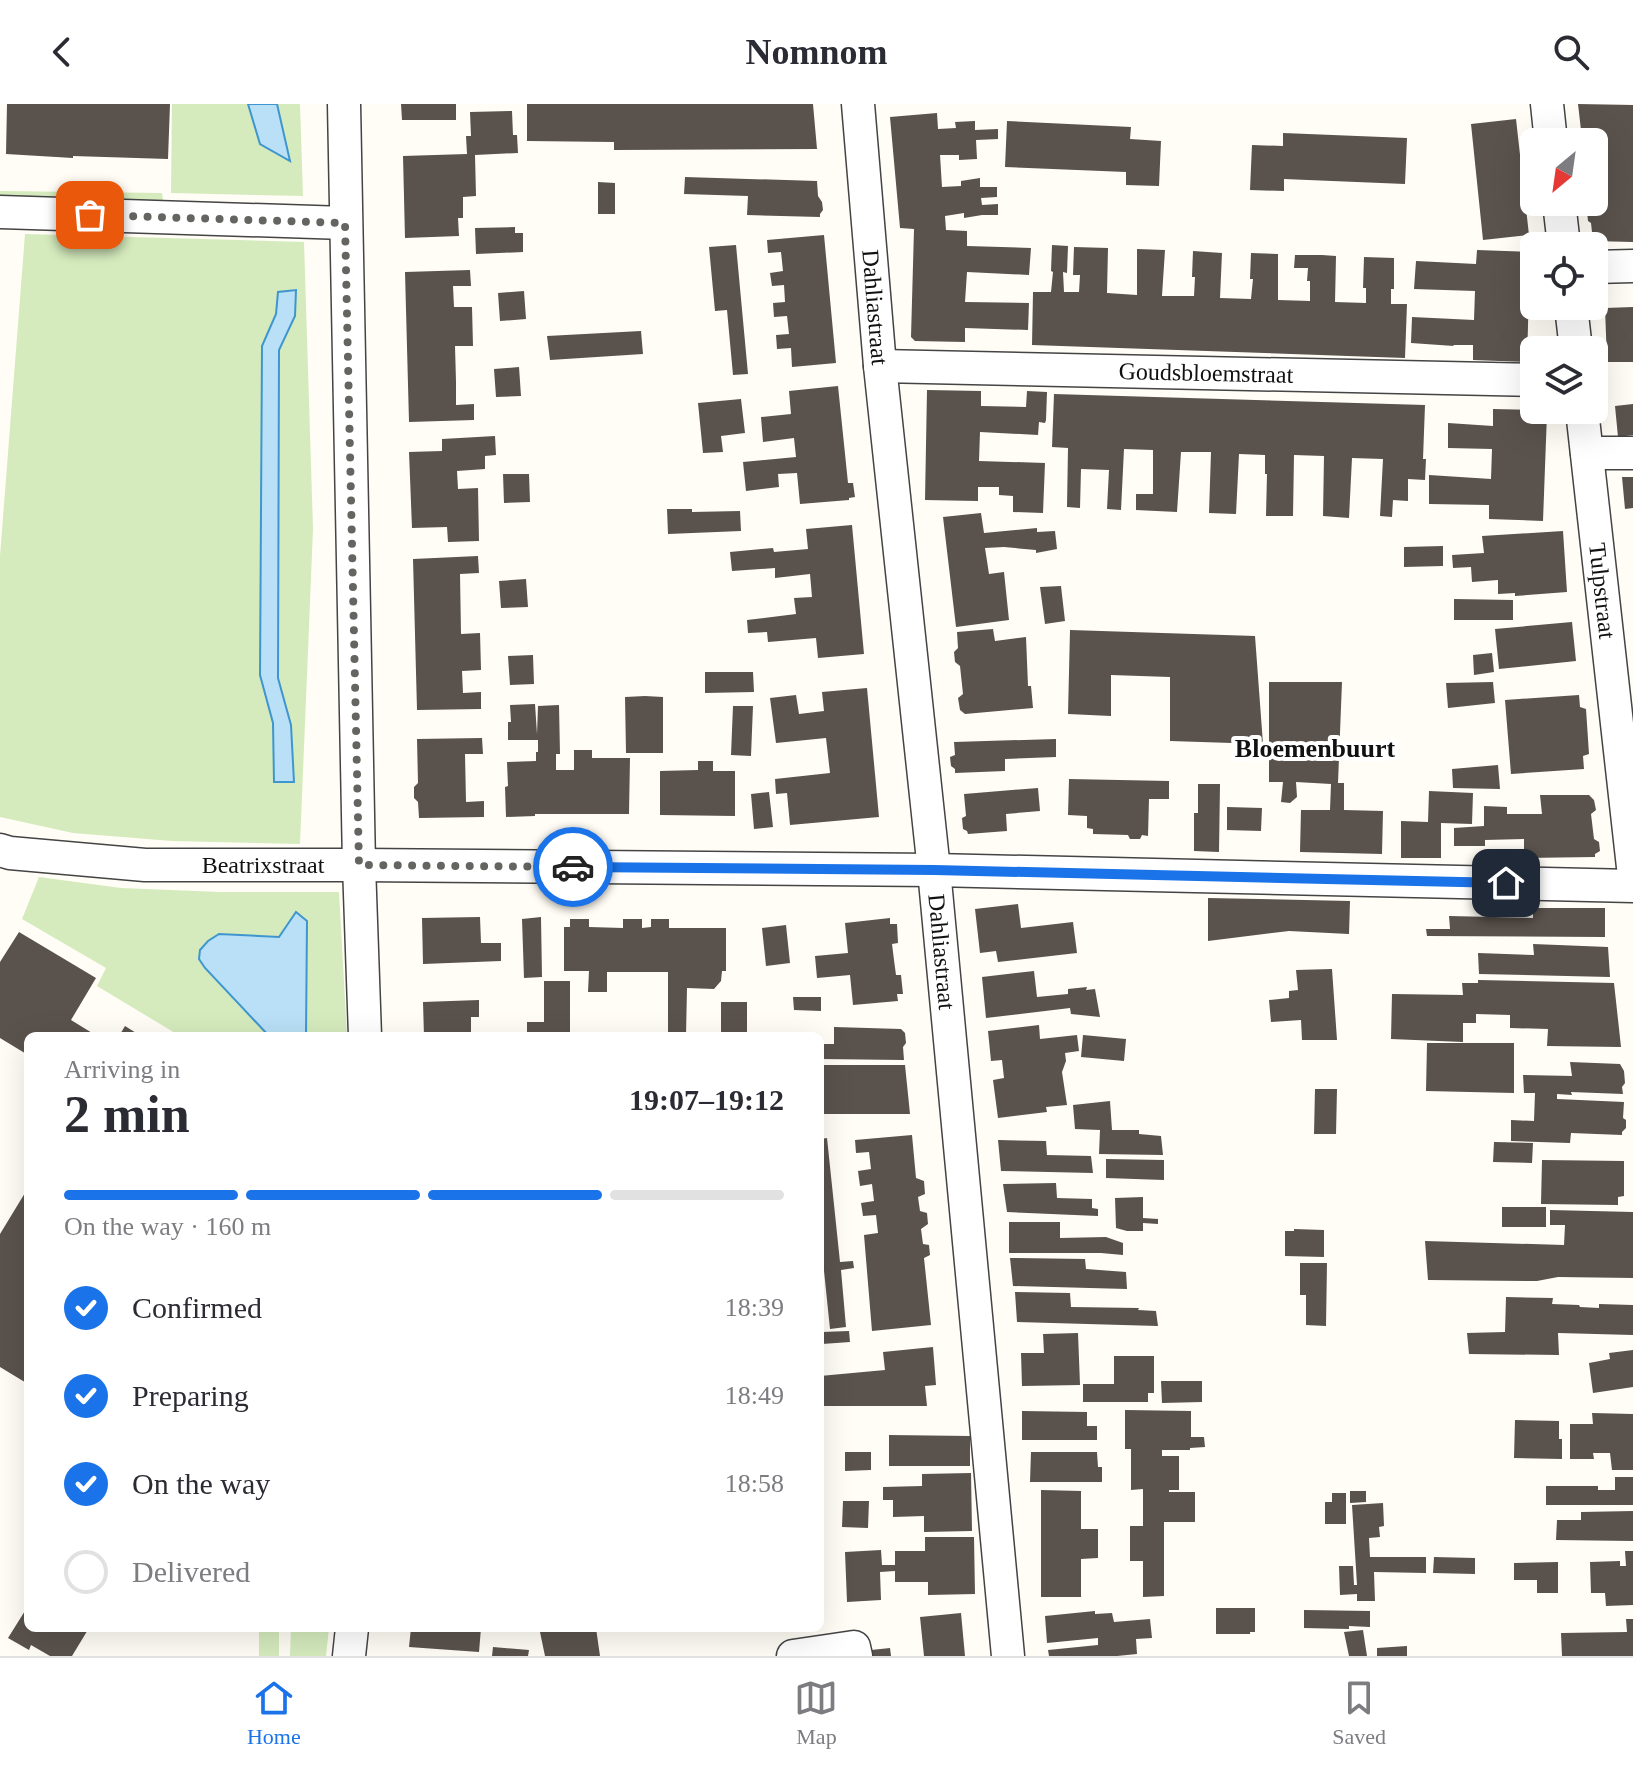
<!DOCTYPE html>
<html lang="en">
<head>
<meta charset="utf-8">
<style>
	:root { --surface:#fff; --page:#f7f7f7; --text:#2b2b33; --muted:#7c7c81; --line:#e1e1e2; --accent:#1a73e8 }
	body { margin:0; font-family:Georgia,serif; background:var(--page); color:var(--text); height:100vh; display:flex; flex-direction:column; font-size:30px; white-space:nowrap }
	* { box-sizing:border-box; margin:0 }
	p { font-size:26px; color:var(--muted) }
	.icon { flex:none; width:44px; height:44px; fill:none; stroke:currentColor; stroke-width:2; stroke-linecap:round; stroke-linejoin:round }
	.map { position:relative; flex:1; overflow:hidden }
	.panel { position:absolute; left:24px; top:928px; width:800px; height:600px; display:flex; flex-direction:column; background:var(--surface); border-radius:12px; box-shadow:0 8px 32px #0002 }
	.panel>* { flex:none }
	.needle { width:52px; rotate:209deg }
	.buttons { position:absolute; left:1520px; top:24px; display:grid; gap:16px }
	.buttons a { display:grid; place-items:center; width:88px; height:88px; border-radius:12px; background:var(--surface); box-shadow:0 8px 32px #0002; font-size:40px }
	.pin { position:absolute; display:grid; place-items:center; width:68px; height:68px; color:#fff; margin:-34px; border-radius:16px; box-shadow:0 4px 12px #0006 }
	.courier { position:absolute; display:grid; place-items:center; width:80px; height:80px; margin:-40px; border:6px solid #1a73e8; border-radius:50%; background:#fff; color:#222; box-shadow:0 2px 10px #0007 }
	.summary em { font-style:normal; font-weight:700 }
	.summary div { display:flex; flex-direction:column-reverse }
	.summary { display:flex; align-items:center; justify-content:space-between; height:136px; padding:0 40px }
	h1 { font-size:52px; font-weight:700; line-height:60px }
	.bar { display:grid; grid-template-columns:repeat(4,1fr); gap:12px 8px; align-content:center; height:96px; padding:0 40px }
	.bar i { height:10px; border-radius:6px; background:var(--line) }
	.bar .on { background:var(--accent) }
	.bar p { grid-column:span 4 }
	ol { padding:0 40px; list-style:none }
	li { display:flex; align-items:center; gap:24px; height:88px }
	li p { margin-inline-start:auto }
	li .icon { padding:8px; border-radius:50%; background:var(--accent); color:#fff; stroke-width:4 }
	li:last-child { color:var(--muted) }
	li i { width:44px; height:44px; border:4px solid var(--line); border-radius:50% }
	header { display:flex; justify-content:space-between; align-items:center; height:104px; padding:0 40px; background:var(--surface); font-size:36px; font-weight:700 }
	.tabs { display:flex; justify-content:space-around; align-items:center; height:112px; border-top:2px solid var(--line); background:var(--surface); font-size:22px; color:var(--muted) }
	.tabs a { display:grid; justify-items:center; gap:4px }
	.tabs .on { color:var(--accent) }
	.map>svg:first-child { display:block }
</style>
</head>
<body>
<header><svg class="icon" aria-label="back" viewBox="0 0 24 24"><path d="M15 5l-7 7 7 7"/></svg>Nomnom<svg class="icon" aria-label="search" viewBox="0 0 24 24"><circle cx="10" cy="10" r="6"/><path d="M15 15l6 6"/></svg></header>
<div class="map">
<svg width="1633" height="1552" viewBox="0 0 1633 1552">
	<rect width="100%" height="100%" fill="#fffdf5"/>
	<path fill="#d5ebbd" fill-rule="evenodd" d="M172,0H248L260,40L289,55L277,0H300L303,92L171,89Z
		M0,87L162,89L164,104L0,99Z
		M25,130L304,138L313,425L300,740L172,737L73,729L0,713V452ZM277,210L295,212L279,246L278,574L291,621L274,678L273,619L260,571L262,242Z
		M39,773L121,784L220,788H339L347,932H306L307,817L295,808L279,833L219,830L249,909L269,932H180L97,882L106,864L22,815Z
		M259,1524H279V1552H259Z
		M291,1524H329L326,1552H290Z"/>
	<path fill="#b9e0f7" stroke="#3f96cf" stroke-width="2" d="M248,0H277L290,57L260,40Z
		M296,186L295,212L279,246L278,574L291,621L294,678H274L273,619L260,571L262,242L276,210L278,188Z
		M296,808L307,817L306,932H269L205,864L199,855L200,846L208,837L219,830L279,833Z"/>
	<path fill="#5a524d" d="M7,0H170L168,55L73,52V54L6,50Z
		M401,0H456V16H402Z
		M527,0H813L817,45L614,46V38L527,37Z
		M1578,0L1633,1V138L1593,137L1591,119L1588,117L1587,108L1590,106L1589,98H1594V38L1580,37L1578,28L1581,26Z
		M512,7L513,31H517L518,49L475,51L476,92L463,93V114H458L459,132L405,134L403,52L467,50L466,32H471L470,8Z
		M937,9L938,25L956,24L955,18L975,17V26L998,25V35L976,36L977,55L959,56V51H940L942,83L961,82V77L980,74V83H997V93L981,94L982,101L998,100V111H982L964,114V109L945,112L946,126L967,127V142L1031,144L1029,171L967,168L965,198L1029,199L1028,226L965,224V238L915,237L911,233L914,125L900,124L890,13Z
		M1516,15L1529,131L1483,136L1471,20Z
		M1007,17L1131,23L1130,35L1161,37L1159,82L1126,81V68L1005,63Z
		M1283,29L1407,34L1405,80L1284,75V87L1250,86L1252,41L1283,42Z
		M685,73L817,77L818,92L822,98L823,106L820,110V113L747,111L748,92L684,90Z
		M598,78L615,79V110H598Z
		M515,123V129H523V148L476,150L475,124Z
		M824,131L836,259L792,263L791,244L777,245L776,231L789,230L787,212L774,213L773,199L785,198L784,181L772,182L770,169L783,167L781,148L768,149L767,136Z
		M736,141L748,270L733,271L727,206L715,207L709,143Z
		M1052,141L1068,142L1067,169L1063,168L1064,188H1079L1080,171H1073L1074,143L1108,144L1107,189L1137,191V145L1165,146L1162,192H1194L1195,173H1192L1193,147L1222,149L1220,194L1251,195L1253,175H1250L1251,149L1278,150V196L1310,197V177H1307L1308,164H1294L1295,151H1322L1336,152L1335,198L1366,199V184H1363L1364,153L1394,154V185H1391V200H1407L1405,254L1032,241L1033,188H1051L1053,168L1051,167Z
		M1477,146L1530,148L1527,258L1473,256V241H1453L1454,242L1411,239L1412,213L1474,216L1475,187L1414,185L1416,157L1476,160Z
		M470,166L471,182H453L454,203H472L473,242H455L456,278V301L474,300V316L409,318L405,168Z
		M524,187L526,215L500,217L498,189Z
		M1633,203V258H1607L1605,204Z
		M641,227L643,250L550,256L547,232Z
		M519,263L521,292L496,293L494,265Z
		M838,282L848,379H853L855,393L849,394V396L800,400L797,369L778,370L779,383L746,387L743,358L796,353L794,334L763,338L761,313L791,310L789,287Z
		M927,286L981,287V302L1026,303L1027,287L1047,288L1046,316L1045,319L1039,318L1038,331L980,328L979,357L1045,359L1043,409L1013,408V392L999,391V383H978V397L925,396Z
		M1054,290L1425,301L1423,355H1426L1425,376L1408,375V397L1393,396L1392,413L1380,412L1383,355L1352,354L1349,414L1323,412L1324,352L1294,351L1293,412H1266L1267,370H1265V351L1239,350L1236,410L1209,409L1211,348H1181L1177,408L1136,406V390H1153V346L1124,345L1121,406L1107,405L1109,366L1081,365L1080,404L1067,403L1068,344L1052,343Z
		M741,295L745,329L721,332L723,348L703,349L698,299Z
		M1633,300V331L1618,333L1615,302Z
		M1493,305L1545,306L1547,309L1543,417L1489,415V401L1429,400V371L1491,375L1492,345L1448,344V319L1493,322Z
		M495,332L496,351L485,352V365L457,367L458,385L478,384L479,437L448,438L447,423L412,424L409,348L442,347V335Z
		M503,370H529L530,398L504,399Z
		M1622,373H1633V404L1625,405Z
		M667,405H692V408L740,407L741,427L668,430Z
		M981,409L984,429L1037,424V428L1055,427L1057,445L1036,449V446L1004,443L985,444L989,470L1004,468L1009,516L956,523L943,413Z
		M852,421L864,550L818,554L816,534L768,538L767,528L748,529L747,516L796,510L794,494L812,493L810,470L775,474V464L732,467L730,448L773,444L774,448L808,445L806,425Z
		M1563,427L1567,488L1515,492V489L1498,490V476L1472,478L1471,463L1453,464L1452,451L1484,449L1482,432Z
		M1443,442V462L1404,463V443Z
		M478,452L479,469L460,470L461,530L480,529L481,566L462,567L463,589L481,588V605L417,606L413,455Z
		M526,475L528,503L501,504L499,477Z
		M1061,482L1065,517L1045,520L1040,483Z
		M1454,495L1513,496V516H1454Z
		M1572,518L1576,557L1499,565L1495,525Z
		M993,525L995,537L1026,533L1028,582H1031L1033,604L965,610L960,606L958,594L963,590L960,562L955,558L954,548L958,544L957,528Z
		M1070,526L1255,532L1263,640L1170,637V573L1111,571V612L1068,610Z
		M1492,549L1494,568L1474,571L1473,551Z
		M533,551L534,580L510,581L508,552Z
		M705,568H753L754,588L705,589Z
		M1269,578H1342L1338,679H1344V706L1383,707L1382,750L1300,748L1301,706H1330L1331,680L1296,678L1297,693L1290,699L1281,698L1283,678H1269Z
		M1493,578L1495,599L1448,604L1446,579Z
		M867,584L879,713L790,721L787,689L776,690L775,675L830,669L826,634L776,639L770,594L796,591L799,610L824,607L822,588Z
		M1579,591L1580,603L1586,605L1589,650L1583,652L1584,665L1511,670L1505,596Z
		M645,592L663,593V649H626L625,593Z
		M535,600L537,630L538,602L559,601L560,650H556V666H574V646H592V654H630L629,710H535V712L506,713L505,683L508,682L507,658L536,657V648H538V636H508V618H511L510,601Z
		M733,602H753L751,652L731,651Z
		M482,634L483,650H465L466,698L484,697V713L419,714L418,698L414,694V683L418,679L417,635Z
		M1056,635V653L1005,655V667L955,669V665L951,662L950,653L955,651L954,638Z
		M698,657H713V667H735V712L660,711V667L698,666Z
		M1498,661L1500,685L1453,684L1452,665Z
		M1069,675L1169,677V695H1149L1148,732L1142,731L1140,735H1130L1128,731L1093,730V725L1087,724V712L1068,711Z
		M1198,680H1220L1219,748L1194,747V709H1198Z
		M1038,684L1040,707L1006,710L1007,727L968,730L967,727L963,725L962,714L966,712L964,690Z
		M1429,687L1473,689L1472,720L1441,719V754H1401V717L1428,718Z
		M769,688L773,723L754,725L751,690Z
		M1540,691H1589L1594,696L1596,706L1591,710L1594,735L1599,738L1600,747L1595,750V753L1524,754V735L1485,736V742H1454V724L1484,722V702L1507,703V710H1542Z
		M1227,703L1262,704L1261,727L1227,726Z
		M1208,794L1350,797L1349,830L1289,827L1208,837Z
		M1018,800L1021,824L1073,818L1077,849L998,858L996,847L980,849L975,805Z
		M1533,804H1605V833L1427,832L1426,825H1450L1449,812L1533,814Z
		M480,813L481,839H501V857L423,860L422,814Z
		M541,813L542,873L524,874L522,815Z
		M890,814V820H897L898,839L892,840L894,856L896,871H901L903,890H897L898,897L853,901L850,871L817,874L815,852L848,849L845,819Z
		M570,815H589V823L623,824V815H642V824L651,823V815H669V824H726V867H722L721,877L714,885L687,884L686,932H668V868H607V888H588L589,867H564V823H570Z
		M786,821L790,859L766,862L762,824Z
		M19,828L96,874L71,916L97,932H28V951L0,934V858Z
		M1533,840L1608,843L1610,873L1479,870L1478,849L1534,851Z
		M1332,865L1337,936H1302L1301,916L1271,918L1269,896L1289,894V887L1298,886L1296,866Z
		M1034,867L1037,893L1068,890V885L1087,883L1086,886L1095,885L1100,913L1071,910L1070,904L986,914L982,873Z
		M1478,876L1614,879L1621,943L1547,942L1548,925L1510,924V911L1476,910V919H1463V938L1391,935L1392,890L1463,891L1462,879H1478Z
		M544,877H570V932H527V918H544Z
		M793,893H821V907L794,906Z
		M479,896V913H471V932H424L423,898Z
		M721,898H747V932H721Z
		M1039,921L1040,935L1077,931L1079,947L1065,949L1066,957L1062,968L1067,1001L1046,1003L1047,1008L998,1014L993,976L1004,974L1002,956L991,957L988,927Z
		M125,922L141,932H119Z
		M834,923L901,925L905,929L906,939L903,943L904,956L820,955V940H834Z
		M1083,931L1126,935L1124,957L1081,953Z
		M1427,939H1514V989L1426,987Z
		M1570,958L1620,960L1624,967L1625,979L1622,983L1623,990L1571,988L1572,991L1557,990V995L1624,998L1623,1014L1626,1016V1024L1622,1028V1031L1571,1029L1570,1039L1511,1037V1016L1534,1017L1535,989H1524L1523,971L1572,972Z
		M820,961H905L910,1010H820Z
		M1315,985H1337L1336,1030H1314Z
		M1110,997L1112,1026H1139V1030L1161,1032L1163,1051L1099,1050L1100,1026L1075,1025L1073,1001Z
		M912,1031L916,1074L924,1077L925,1090L918,1093L920,1107L927,1109L928,1120L921,1125L923,1140L929,1141L930,1151L924,1154L931,1221L872,1227L864,1131L878,1129L876,1111L863,1112L861,1099L874,1097L872,1080L860,1082L858,1067L871,1065L869,1048L856,1049L855,1036Z
		M827,1034L840,1158L853,1157L854,1164L841,1166L846,1223L830,1225L820,1128V1035Z
		M998,1036L1046,1037L1047,1051L1091,1052L1093,1069L1001,1067Z
		M1494,1038L1533,1039L1532,1059L1493,1058Z
		M1106,1055L1164,1056V1076L1106,1074Z
		M1542,1056L1624,1057V1092L1618,1093V1101L1541,1100Z
		M1056,1079L1057,1094L1092,1095V1104L1098,1105V1112L1007,1108L1003,1080Z
		M28,1084V1280L0,1263V1130Z
		M1143,1093V1114L1158,1115V1120L1143,1119V1127H1127L1116,1124L1115,1094Z
		M1502,1103H1546V1123H1502Z
		M1550,1106L1633,1108V1174L1558,1173L1537,1177L1428,1176L1425,1137L1564,1141L1565,1121H1550Z
		M1009,1118H1060V1134L1106,1133L1123,1139V1151L1101,1149H1009Z
		M1294,1125L1324,1126V1153L1285,1152V1127H1294Z
		M1010,1154L1085,1155L1086,1165L1126,1168L1127,1185L1013,1182Z
		M1300,1159H1327L1326,1222L1306,1221V1191H1300Z
		M1015,1188L1070,1189L1071,1203L1139,1204L1138,1206L1156,1207L1158,1222L1017,1218Z
		M1506,1193L1553,1194L1552,1200L1579,1201L1580,1203L1599,1204V1200L1633,1201V1231L1558,1229L1559,1251L1469,1250L1467,1229L1505,1228Z
		M849,1227L850,1238L822,1240V1228Z
		M1078,1229L1080,1281L1022,1282L1021,1249H1044L1043,1230Z
		M933,1243L936,1281L925,1282L927,1302H823L820,1272L885,1266L883,1248Z
		M1633,1246V1283L1593,1289L1589,1259L1610,1255L1609,1249Z
		M1114,1252H1154V1289H1148V1298H1083V1280H1114Z
		M1161,1277H1202V1298L1162,1299Z
		M1125,1306L1191,1307V1333H1204L1205,1343L1190,1344V1346H1162V1352H1179V1386H1169V1388H1195V1418H1164V1492L1143,1493V1457H1130V1422H1143V1385L1131,1386V1345H1125Z
		M1022,1307L1087,1308V1322H1097V1336H1022Z
		M1592,1309L1633,1310V1366H1612L1610,1349H1593L1594,1355H1570V1320H1593Z
		M1515,1316L1559,1317V1335H1562V1355L1514,1354Z
		M889,1331L970,1332V1362H889Z
		M845,1348H871V1366L845,1367Z
		M1031,1348H1097L1098,1363H1102V1378H1030Z
		M971,1369L972,1427L924,1428V1412L893,1413V1396H883V1383L922,1382V1370Z
		M1615,1373H1633V1401H1546V1382H1598V1386H1615Z
		M1041,1386L1081,1387V1425H1098V1454L1081,1455V1493H1041Z
		M1350,1387H1366V1398L1350,1399Z
		M1332,1389H1346V1420H1325V1398H1332Z
		M843,1397H869L868,1424L842,1423Z
		M1383,1399L1384,1422L1379,1423L1380,1433L1369,1434L1370,1453H1426V1469L1374,1468L1375,1497H1357V1490L1340,1491L1339,1462H1353L1354,1481H1357L1352,1401Z
		M1633,1407V1437L1556,1436L1557,1416H1581V1408Z
		M925,1433H974L975,1490L928,1491V1478H895V1467L880,1468L881,1496L847,1498L845,1448L881,1446L882,1461H895V1447H925Z
		M1625,1447H1633V1501L1606,1502L1605,1489H1591L1590,1458L1620,1457V1462H1626Z
		M1434,1453L1475,1454V1470L1433,1469Z
		M1558,1458V1489H1537V1476H1514V1459Z
		M28,1502V1524H89L72,1552H50L31,1541L29,1546L8,1534Z
		M1216,1504H1255V1528H1250V1530H1216Z
		M1304,1506L1370,1507V1523L1349,1522V1525L1304,1524Z
		M1095,1507V1510L1112,1509L1114,1518L1150,1515L1152,1534L1136,1535L1137,1550L1117,1552H1049L1048,1546L1098,1541V1534L1047,1539L1045,1512Z
		M961,1509L965,1552H924L920,1513Z
		M1626,1515H1633V1552H1562L1561,1529L1627,1528Z
		M411,1524H481L479,1548L409,1543Z
		M558,1524H596L600,1552H545L540,1528Z
		M1363,1526L1367,1552H1349L1344,1528Z
		M1407,1542V1552H1377V1544Z
		M493,1543L529,1546L528,1552H492Z
		M890,1544L891,1552H871V1546Z"/>
	<g fill="none" stroke-linecap="round" stroke-linejoin="round">
		<defs>
			<g id="minor">
				<path d="M344,0L359,761L365,932"/>
				<path id="s1" d="M858,0L880,262L934,766L1008,1552"/>
				<path d="M1547,0L1551,38"/>
				<path d="M1559,98L1564,142"/>
				<path d="M0,108L345,119"/>
				<path d="M1594,163L1633,162"/>
				<path d="M1571,202L1576,246"/>
				<path id="s2" d="M880,262L1534,276"/>
				<path id="s3" d="M1582,306L1633,763"/>
				<path d="M1587,349H1633"/>
				<path id="s4" d="M0,746L10,749L145,761H359L934,766L1633,782"/>
				<path d="M349,1552L352,1524"/>
				<path d="M793,1552L854,1543L856,1552"/>
			</g>
		</defs>
		<use href="#minor" stroke="#444" stroke-width="35"/>
		<use href="#minor" stroke="#fff" stroke-width="32"/>
	</g>
	<g fill="none" stroke-linecap="round" stroke-linejoin="round">
		<path stroke="#646461" stroke-width="8" stroke-dasharray="0 14.4" d="M90,111L345,119L359,761L573,763"/>
		<path stroke="#1a73e8" stroke-width="10" d="M573,763L934,766L1506,779"/>
	</g>
	<g text-anchor="middle" dominant-baseline="central" stroke-width="8" stroke-linejoin="round" paint-order="stroke">
		<g font-size="24" fill="#111" stroke="#fff">
			<text stroke="none"><textPath href="#s1" startOffset="204">Dahliastraat</textPath></text>
			<text stroke="none"><textPath href="#s2" startOffset="326">Goudsbloemstraat</textPath></text>
			<text stroke="none"><textPath href="#s3" startOffset="182">Tulpstraat</textPath></text>
			<text stroke="none"><textPath href="#s4" startOffset="264">Beatrixstraat</textPath></text>
			<text stroke="none"><textPath href="#s1" startOffset="852">Dahliastraat</textPath></text>
		</g>
		<g font-size="26" font-weight="bold" fill="#111" stroke="#fff">
			<text x="1315" y="644">Bloemenbuurt</text>
		</g>
	</g>
</svg>
<div class="buttons">
<a><svg class="needle" viewBox="-14 -14 28 28"><path d="M0-13l5 13h-10z" fill="#e53935"/><path d="M0 13l5-13h-10z" fill="#7c7c81"/></svg></a>
<a><svg class="icon" aria-label="locate" viewBox="0 0 24 24"><circle cx="12" cy="12" r="6"/><path d="M12 2v4M12 18v4M2 12h4M18 12h4"/></svg></a>
<a><svg class="icon" aria-label="layers" viewBox="0 0 24 24"><path d="M12 4l9 5-9 5-9-5zM3 14l9 5 9-5"/></svg></a>
</div>
<div class="pin" style="left:90px;top:111px;background:#ea580c"><svg class="icon" aria-label="bag" viewBox="0 0 24 24"><path d="M5 8h14l-1 12H6zM9 8a3 3 0 0 1 6 0"/></svg></div>
<div class="pin" style="left:1506px;top:779px;background:#1f2937"><svg class="icon" aria-label="home" viewBox="0 0 24 24"><path d="M3 11l9-7 9 7M6 9v11h12V9"/></svg></div>
<div class="courier" style="left:573px;top:763px"><svg class="icon" aria-label="car" viewBox="0 0 24 24"><path d="M5 17H2v-5l4-1 3-4h7l3 4 3 1v5h-3M9 17h6M6 11h13"/><circle cx="7" cy="17" r="2"/><circle cx="17" cy="17" r="2"/></svg></div>
<section class="panel">
<div class="summary"><div><h1>2 min</h1><p>Arriving in</p></div><em>19:07–19:12</em></div>
<div class="bar"><i class="on"></i><i class="on"></i><i class="on"></i><i></i><p>On the way · 160 m</p></div>
<ol>
<li><svg class="icon" aria-label="check" viewBox="0 0 24 24"><path d="M5 12l5 5 9-10"/></svg>Confirmed<p>18:39</p></li>
<li><svg class="icon" aria-label="check" viewBox="0 0 24 24"><path d="M5 12l5 5 9-10"/></svg>Preparing<p>18:49</p></li>
<li><svg class="icon" aria-label="check" viewBox="0 0 24 24"><path d="M5 12l5 5 9-10"/></svg>On the way<p>18:58</p></li>
<li><i></i>Delivered</li>
</ol>
</section>
</div>
<nav class="tabs">
<a class="on"><svg class="icon" aria-label="home" viewBox="0 0 24 24"><path d="M3 11l9-7 9 7M6 9v11h12V9"/></svg>Home</a>
<a><svg class="icon" aria-label="map" viewBox="0 0 24 24"><path d="M3 6l6-2 6 2 6-2v14l-6 2-6-2-6 2zM9 4v14M15 6v14"/></svg>Map</a>
<a><svg class="icon" aria-label="saved" viewBox="0 0 24 24"><path d="M7 4h10v16l-5-4-5 4z"/></svg>Saved</a>
</nav>
</body>
</html>
